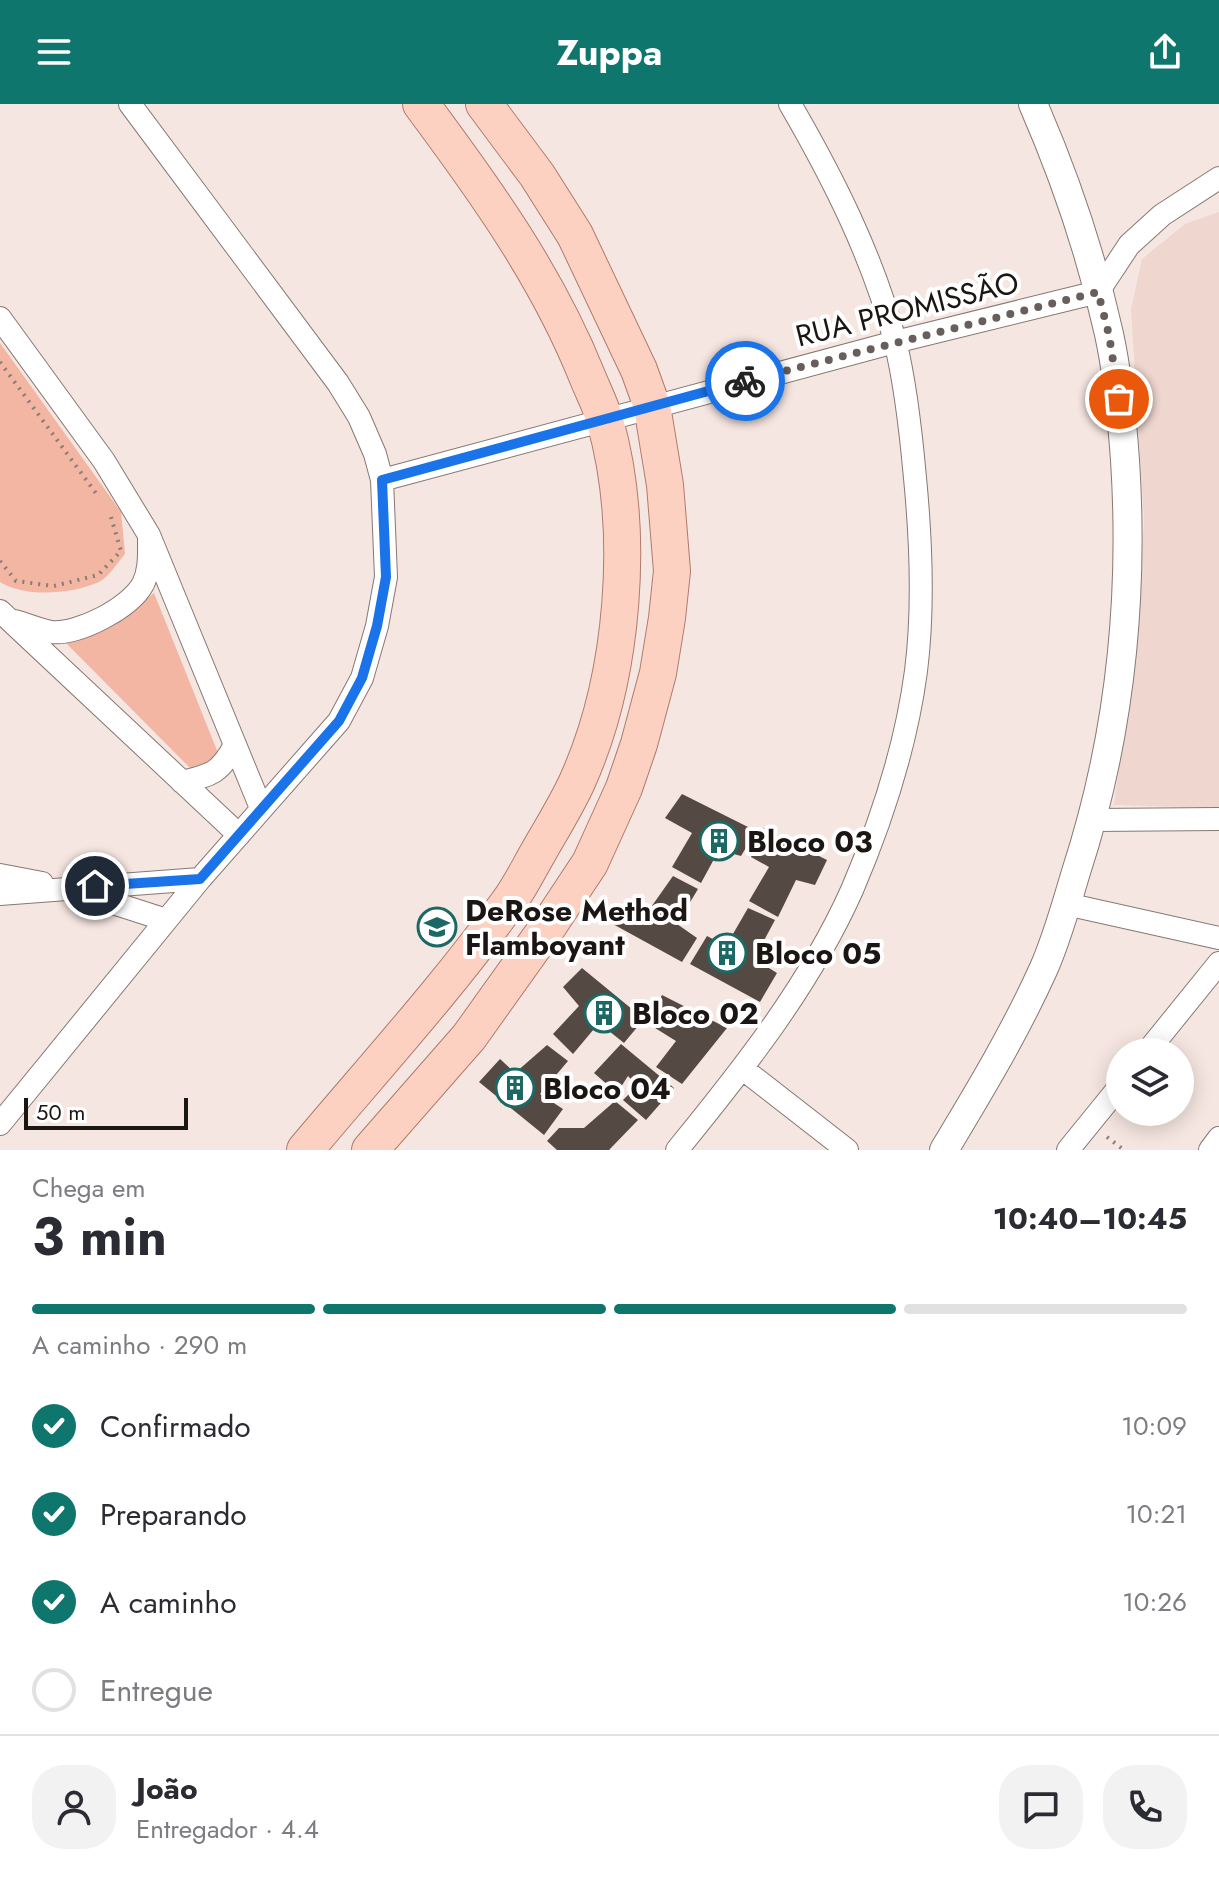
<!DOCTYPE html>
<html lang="pt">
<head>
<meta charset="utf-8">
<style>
	:root { --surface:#fff; --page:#f2f2f3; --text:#2b2b33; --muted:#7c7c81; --line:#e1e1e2; --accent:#0f766e }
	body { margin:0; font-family:Jost,sans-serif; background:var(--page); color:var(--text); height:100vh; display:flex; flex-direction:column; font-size:30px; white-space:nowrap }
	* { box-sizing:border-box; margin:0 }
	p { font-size:26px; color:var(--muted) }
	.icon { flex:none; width:44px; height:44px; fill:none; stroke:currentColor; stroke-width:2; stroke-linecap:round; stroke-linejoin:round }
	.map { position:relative; height:1046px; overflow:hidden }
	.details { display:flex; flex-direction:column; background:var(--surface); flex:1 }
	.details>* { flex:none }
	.tools { position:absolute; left:1106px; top:934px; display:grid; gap:16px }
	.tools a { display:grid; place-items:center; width:88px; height:88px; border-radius:50%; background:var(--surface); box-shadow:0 4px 20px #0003; font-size:40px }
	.scale { position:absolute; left:24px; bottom:20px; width:164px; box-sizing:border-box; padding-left:8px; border:4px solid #1b1614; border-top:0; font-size:22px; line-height:28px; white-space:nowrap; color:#1b1614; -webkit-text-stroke:6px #fff; paint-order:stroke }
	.pin { position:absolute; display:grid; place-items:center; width:68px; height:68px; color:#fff; margin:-34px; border:4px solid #fff; border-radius:50%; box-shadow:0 2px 8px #0007 }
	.courier { position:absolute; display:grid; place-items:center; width:80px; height:80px; margin:-40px; border:6px solid #1a73e8; border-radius:50%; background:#fff; color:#222; box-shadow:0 2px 10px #0007 }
	.headline em { font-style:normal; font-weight:700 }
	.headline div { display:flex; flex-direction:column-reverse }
	.headline { display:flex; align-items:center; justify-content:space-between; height:136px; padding:0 32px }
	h1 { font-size:52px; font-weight:700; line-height:60px }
	.bar { display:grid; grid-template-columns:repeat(4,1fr); gap:12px 8px; align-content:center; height:96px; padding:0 32px }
	.bar i { height:10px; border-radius:6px; background:var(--line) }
	.bar .selected { background:var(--accent) }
	.bar p { grid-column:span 4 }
	.line { display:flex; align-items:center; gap:20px; padding:0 32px; border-top:2px solid var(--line) }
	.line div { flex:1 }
	.round { display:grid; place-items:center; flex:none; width:84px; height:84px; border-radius:32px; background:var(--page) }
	ol { padding:0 32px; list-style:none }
	li { display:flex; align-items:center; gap:24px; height:88px }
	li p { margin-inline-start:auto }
	li .icon { padding:8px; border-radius:50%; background:var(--accent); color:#fff; stroke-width:4 }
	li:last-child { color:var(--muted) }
	li i { width:44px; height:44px; border:4px solid var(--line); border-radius:50% }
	header { display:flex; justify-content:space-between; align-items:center; height:104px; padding:0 32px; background:var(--accent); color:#fff; font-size:36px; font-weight:700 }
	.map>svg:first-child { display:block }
</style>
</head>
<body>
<header><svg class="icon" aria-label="menu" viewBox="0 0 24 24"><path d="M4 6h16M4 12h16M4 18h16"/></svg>Zuppa<svg class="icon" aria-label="share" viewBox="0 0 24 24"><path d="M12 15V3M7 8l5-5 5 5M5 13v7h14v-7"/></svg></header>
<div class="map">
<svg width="1219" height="1046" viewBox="0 0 1219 1046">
	<rect width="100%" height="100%" fill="#f6e6e1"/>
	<path fill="#efd7d0" d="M1219,108V704L1114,701L1133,550L1144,419L1131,205L1142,155L1185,120Z"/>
	<path fill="#f2b6a2" d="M0,239L121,408L125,450C117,459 109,473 99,478C72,490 25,494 0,478Z
		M154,489L218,649L194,668L65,538L115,521Z"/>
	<path fill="#554944" d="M682,690L756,727L741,752L719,746L701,779L672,763L692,729L665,714Z
		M763,724L827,756L815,781L796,776L778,813L749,797L769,763L751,753Z
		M673,772L698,785L677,820L697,834L682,858L611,819L627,797L649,806Z
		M748,804L775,816L754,855L777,869L760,898L690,860L707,832L726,842Z
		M582,864L644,915L624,939L599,919L573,950L553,930L579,902L563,883Z
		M662,891L727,924L682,980L656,963L676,937L647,919Z
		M621,940L674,984L646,1016L623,996L637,982L628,972L617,989L594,969Z
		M547,941L568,957L540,990L563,1005L544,1031L479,978L500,955L515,969Z
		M615,997L638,1016L609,1046H557L547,1037L559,1024H584Z"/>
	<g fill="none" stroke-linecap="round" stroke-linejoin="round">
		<defs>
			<path id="service" d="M512,799L545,819"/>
			<path id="minor" d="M0,214L104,357L149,431L261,704
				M382,376L895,238L1098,188L1129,141L1162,111L1219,74
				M0,507L239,731
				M15,517C26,520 39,526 51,528C78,531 130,504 143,480C150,466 149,451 149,436
				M182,678C212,671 220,669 235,641
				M1093,716L1219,715
				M0,771L42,779
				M79,788L166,816
				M0,790L200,775
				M1066,800L1219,834
				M1147,948L1219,859
				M743,965L847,1046
				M0,1020L200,775L339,617L362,574L377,522L386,473L382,376L375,350L359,313L338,279L130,0
				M677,1046C743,965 809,882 852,786C882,716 906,643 916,567C924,504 921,436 915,374C911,329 906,281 895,237C873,153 833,74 790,0
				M1068,1046L1120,982
				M1210,1046L1219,1034"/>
			<path id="tertiary" d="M944,1046C979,988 1015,928 1043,866C1057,835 1066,801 1076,768C1119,636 1134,495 1125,356C1122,314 1118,271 1109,230C1092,154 1064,71 1033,0"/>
			<path id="primary" d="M305,1046C373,965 446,885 508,799C520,783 529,764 539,747C552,724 566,702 577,678C624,574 636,427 605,317C601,302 593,287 587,272C547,172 485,86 421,0
				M370,1046L469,933L549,821L590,759L624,684L639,640L658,569L667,514L672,467L665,381L652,302L639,266L575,131L537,71L484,0"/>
		</defs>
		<use href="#service" stroke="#867873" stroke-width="13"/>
		<use href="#minor" stroke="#867873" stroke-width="24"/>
		<use href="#tertiary" stroke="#867873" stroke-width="30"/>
		<use href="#primary" stroke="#ad7b6b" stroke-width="38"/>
		<path stroke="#877d79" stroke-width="4" stroke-dasharray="2 6" stroke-linecap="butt" d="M0,258L98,392
			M0,457L16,477L54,482L98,471L121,447L111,413
			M1107,1033L1124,1046"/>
		<use href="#service" stroke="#fff" stroke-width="11"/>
		<use href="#minor" stroke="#fff" stroke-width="22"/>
		<use href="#tertiary" stroke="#fff" stroke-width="28"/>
		<use href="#primary" stroke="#fdd1c2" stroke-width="36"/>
	</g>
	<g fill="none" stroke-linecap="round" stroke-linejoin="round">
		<path stroke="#685f5c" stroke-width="8" stroke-dasharray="0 14.4" d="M745,277L1098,188L1109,231L1119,295"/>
		<path stroke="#1a73e8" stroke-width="10" d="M95,782L200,775L339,617L362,574L377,522L386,473L382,376L745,277"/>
	</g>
	<defs>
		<symbol id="building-ring" viewBox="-11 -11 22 22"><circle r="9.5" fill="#fff" stroke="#1c6864" stroke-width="1.5"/><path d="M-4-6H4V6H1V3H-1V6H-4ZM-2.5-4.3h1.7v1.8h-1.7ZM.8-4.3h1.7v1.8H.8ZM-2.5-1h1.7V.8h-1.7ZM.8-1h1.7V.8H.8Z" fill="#1c6864"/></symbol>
		<symbol id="university-ring" viewBox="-11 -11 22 22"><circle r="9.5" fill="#fff" stroke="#1c6864" stroke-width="1.5"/><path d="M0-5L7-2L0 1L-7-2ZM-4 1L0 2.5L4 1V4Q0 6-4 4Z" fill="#1c6864"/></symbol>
	</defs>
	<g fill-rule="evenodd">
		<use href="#building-ring" x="697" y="715" width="44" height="44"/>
		<use href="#university-ring" x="415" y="801" width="44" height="44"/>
		<use href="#building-ring" x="705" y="827" width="44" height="44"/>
		<use href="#building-ring" x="582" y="887" width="44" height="44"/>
		<use href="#building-ring" x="493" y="962" width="44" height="44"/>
	</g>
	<g text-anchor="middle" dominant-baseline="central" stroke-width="8" stroke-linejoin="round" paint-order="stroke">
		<g font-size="30" fill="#1b1614" stroke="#fff">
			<text transform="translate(907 205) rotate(-14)">RUA PROMISSÃO</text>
		</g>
		<g font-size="30" font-weight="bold" fill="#1b1614" stroke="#fff" text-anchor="start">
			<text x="747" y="737">Bloco 03</text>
			<text x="465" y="806">DeRose Method<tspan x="465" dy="34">Flamboyant</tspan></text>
			<text x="755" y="849">Bloco 05</text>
			<text x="632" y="909">Bloco 02</text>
			<text x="543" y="984">Bloco 04</text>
		</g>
	</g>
</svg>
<div class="tools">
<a><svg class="icon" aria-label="layers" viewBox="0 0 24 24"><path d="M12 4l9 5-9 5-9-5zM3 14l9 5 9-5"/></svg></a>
</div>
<div class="scale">50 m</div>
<div class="pin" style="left:1119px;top:295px;background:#ea580c"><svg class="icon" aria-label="bag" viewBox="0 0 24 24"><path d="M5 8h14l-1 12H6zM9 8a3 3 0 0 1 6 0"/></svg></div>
<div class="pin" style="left:95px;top:782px;background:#1f2937"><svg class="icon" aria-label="home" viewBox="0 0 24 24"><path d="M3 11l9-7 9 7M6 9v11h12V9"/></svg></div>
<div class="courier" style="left:745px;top:277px"><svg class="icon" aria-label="bike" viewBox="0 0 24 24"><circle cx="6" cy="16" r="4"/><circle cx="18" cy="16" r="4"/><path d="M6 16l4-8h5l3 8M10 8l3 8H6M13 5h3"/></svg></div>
</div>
<section class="details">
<div class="headline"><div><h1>3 min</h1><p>Chega em</p></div><em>10:40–10:45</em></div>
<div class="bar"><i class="selected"></i><i class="selected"></i><i class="selected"></i><i></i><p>A caminho · 290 m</p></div>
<ol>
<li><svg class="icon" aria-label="check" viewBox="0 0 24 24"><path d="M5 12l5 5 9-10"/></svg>Confirmado<p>10:09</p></li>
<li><svg class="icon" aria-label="check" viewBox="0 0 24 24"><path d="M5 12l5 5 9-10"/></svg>Preparando<p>10:21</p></li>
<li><svg class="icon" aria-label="check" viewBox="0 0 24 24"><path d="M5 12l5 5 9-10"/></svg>A caminho<p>10:26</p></li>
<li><i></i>Entregue</li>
</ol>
<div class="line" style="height:144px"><a class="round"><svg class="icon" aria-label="person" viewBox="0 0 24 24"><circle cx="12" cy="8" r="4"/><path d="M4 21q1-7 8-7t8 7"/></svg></a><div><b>João</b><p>Entregador · 4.4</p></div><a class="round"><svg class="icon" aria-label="chat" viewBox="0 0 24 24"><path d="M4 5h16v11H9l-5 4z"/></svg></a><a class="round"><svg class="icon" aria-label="phone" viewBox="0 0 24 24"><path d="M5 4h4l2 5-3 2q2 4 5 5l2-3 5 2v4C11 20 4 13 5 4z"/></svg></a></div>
</section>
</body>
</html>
